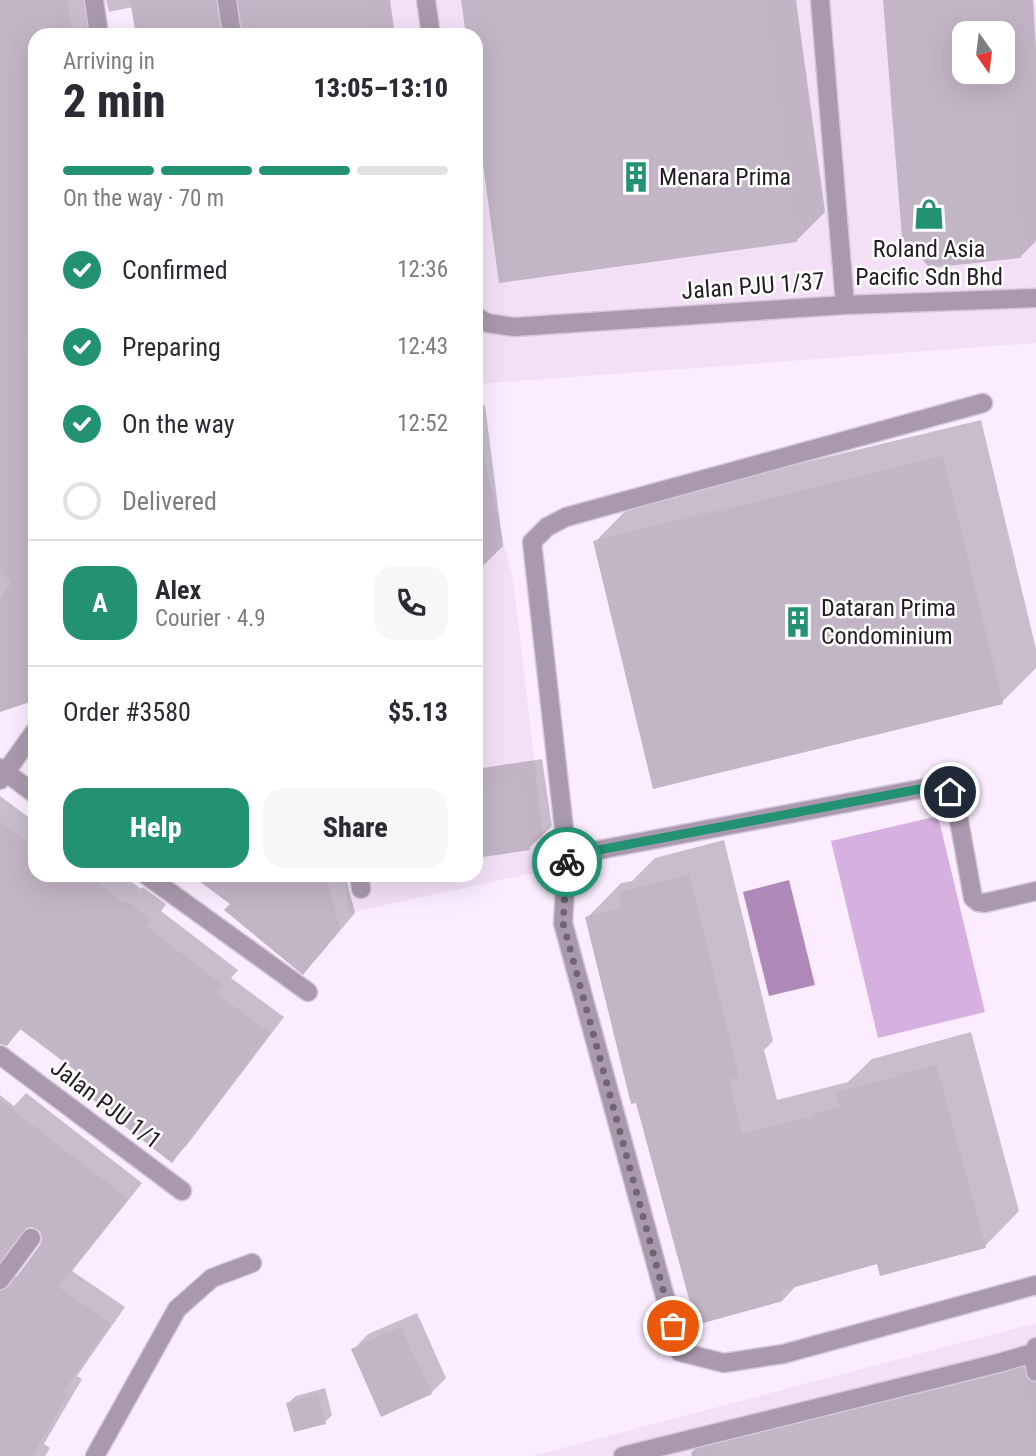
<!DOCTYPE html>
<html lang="en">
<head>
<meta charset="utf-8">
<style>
	:root { --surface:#fff; --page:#f7f7f7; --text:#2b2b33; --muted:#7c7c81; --line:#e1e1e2; --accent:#229273 }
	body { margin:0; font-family:"Roboto Condensed",sans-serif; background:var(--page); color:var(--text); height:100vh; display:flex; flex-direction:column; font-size:26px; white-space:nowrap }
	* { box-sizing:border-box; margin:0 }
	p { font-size:23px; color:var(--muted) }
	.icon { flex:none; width:38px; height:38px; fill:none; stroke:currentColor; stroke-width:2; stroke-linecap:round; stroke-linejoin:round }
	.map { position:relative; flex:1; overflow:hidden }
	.details { position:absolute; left:28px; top:28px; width:455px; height:854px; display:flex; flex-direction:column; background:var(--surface); border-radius:21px; box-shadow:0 7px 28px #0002 }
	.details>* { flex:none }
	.needle { width:46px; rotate:166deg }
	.fabs { position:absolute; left:952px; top:21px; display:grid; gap:14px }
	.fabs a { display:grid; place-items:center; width:63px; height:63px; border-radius:14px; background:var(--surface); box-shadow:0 7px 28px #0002; font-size:35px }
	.pin { position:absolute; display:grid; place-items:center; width:60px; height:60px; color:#fff; margin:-30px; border:4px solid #fff; border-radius:50%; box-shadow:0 2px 7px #0007 }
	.courier { position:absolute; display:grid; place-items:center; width:70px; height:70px; margin:-35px; border:5px solid #229273; border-radius:50%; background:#fff; color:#222; box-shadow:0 2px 9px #0007 }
	.overview em { font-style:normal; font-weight:800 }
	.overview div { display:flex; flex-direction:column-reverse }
	.overview { display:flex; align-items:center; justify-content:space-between; height:119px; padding:0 35px }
	h1 { font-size:46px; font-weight:800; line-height:52px }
	.bar { display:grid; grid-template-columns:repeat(4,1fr); gap:10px 7px; align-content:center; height:84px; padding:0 35px }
	.bar i { height:9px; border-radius:5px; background:var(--line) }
	.bar .current { background:var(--accent) }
	.bar p { grid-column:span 4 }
	.line { display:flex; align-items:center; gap:18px; padding:0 35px; border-top:2px solid var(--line) }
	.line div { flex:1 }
	.round { display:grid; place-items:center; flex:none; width:74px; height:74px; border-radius:21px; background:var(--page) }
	ol { padding:0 35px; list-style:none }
	li { display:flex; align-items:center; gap:21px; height:77px }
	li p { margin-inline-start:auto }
	li .icon { padding:7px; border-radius:50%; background:var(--accent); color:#fff; stroke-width:4 }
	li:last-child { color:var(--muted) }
	li i { width:38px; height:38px; border:4px solid var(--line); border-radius:50% }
	.cta { display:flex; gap:14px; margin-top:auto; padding:14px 35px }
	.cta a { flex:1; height:80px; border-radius:21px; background:var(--accent); color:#fff; font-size:28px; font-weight:800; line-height:80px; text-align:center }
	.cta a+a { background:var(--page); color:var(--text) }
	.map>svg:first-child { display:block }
</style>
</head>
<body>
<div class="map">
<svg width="1036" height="1456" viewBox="0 0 1036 1456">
	<rect width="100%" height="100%" fill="#fbedff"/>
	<path fill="#f3e0f7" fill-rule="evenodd" d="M218,0H1036V343L476,384V35H223ZM964,33H1003V72H964Z
		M476,422L514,586L547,870L349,913L344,875H476Z
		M1036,1323V1456H532Z"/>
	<path fill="#d6b1df" d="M938,816L985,1012L878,1038L831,841Z"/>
	<path fill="#af8ab9" d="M789,880L815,985L769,996L743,892Z"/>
	<path fill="#0003" fill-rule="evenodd" d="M0,0H100L98,35H35V695L30,701L0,704Z
		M106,0H390L395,35H138L133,7L109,12Z
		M463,0H796L825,212L796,241L476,99V35H467Z
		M885,0H1033L1036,49V241L1020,257ZM964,33H1003V72H964Z
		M485,405L503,546L480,569H476V406Z
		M981,420L1036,649V668L1002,702L595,542L632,504Z
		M542,759L552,826L529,848L476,856V769Z
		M0,796L35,822V875H123L141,889L143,887L166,904L161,911L238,970L231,978L284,1017L187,1145L172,1160L127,1123L82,1074L22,1028L6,1044L0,1042Z
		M724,840L773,1041L764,1050L777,1100L848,1082L872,1059L971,1032L1019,1211L985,1246L878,1262L797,1285L783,1300L587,918L621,883L632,881L655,858Z
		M194,875H345L355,913L318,957L303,972L232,903Z
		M26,1093L142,1183L72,1271L125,1307L77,1376L82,1379L44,1444L50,1448L45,1456H0V1095L14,1106ZM28,1226L38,1227L43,1233L42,1246L19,1276L14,1277L8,1274L3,1261L6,1256Z
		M417,1313L446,1378L431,1393L353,1350L368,1334Z
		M1035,1357L1036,1363V1456H692L691,1453L706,1437Z
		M325,1388L332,1415L325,1422L288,1403L296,1396Z"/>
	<path fill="#c2b5c5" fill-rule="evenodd" d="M0,0H68L73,35H35V340L25,342L33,407L35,442V695L30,702L0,712V599L11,581L0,573Z
		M130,0H216L221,35H136Z
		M238,0H294V5L329,0H365L370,35H243Z
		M461,0H764L797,242L499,283L476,112V35H466Z
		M883,0H1003L1021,258L930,268L902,238ZM964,33H1003V72H964Z
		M943,456L1003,704L653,789L593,541Z
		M520,780L530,850L476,858V787Z
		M0,822L35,848V875H88L124,903L126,901L152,920L147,927L224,986L217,994L270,1033L172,1163L123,1125L124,1123L72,1084L80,1074L20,1029L7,1046L0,1044Z
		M689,874L739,1077L729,1080L742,1134L815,1116L814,1114L840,1107L836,1093L936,1065L986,1248L880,1276L877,1264L781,1291L783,1301L696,1325L636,1103L631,1104L585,917L622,908L618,892Z
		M191,875H317L328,884L340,929L303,975L224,910L230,904Z
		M0,1100L128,1199L58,1287L111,1323L63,1392L68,1395L32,1456H0V1291L9,1287L40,1245L42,1239L41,1233L37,1229L32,1227L26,1228L0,1261Z
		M401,1327L432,1394L381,1417L351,1349Z
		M1020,1371L1036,1438V1456H718L716,1445Z
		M318,1394L326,1424L294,1432L286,1403Z"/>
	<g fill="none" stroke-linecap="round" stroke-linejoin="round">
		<defs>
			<path id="lane" d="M227,0L232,35
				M983,403L566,517L547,527L532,542L567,856L563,923L680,1352L724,1363L783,1354L1036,1285
				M567,856L936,786L950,792L956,804L973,898L978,902L985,903L1036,891
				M359,875L361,889
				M1033,1353L1036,1372
				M95,1456L177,1309L212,1278L252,1263
				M623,1456L999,1363L1033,1353L1036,1347"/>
			<path id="street" d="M94,0L99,35
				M426,0L431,35
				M820,0L845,305
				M476,316L487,323L514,327L845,305L1036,298
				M0,768L35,794
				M0,780L35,731
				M146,875L308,992
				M0,1055L182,1191
				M0,1280L31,1238"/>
		</defs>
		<use href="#lane" stroke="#d4c8d7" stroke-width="21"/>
		<use href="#street" stroke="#d4c8d7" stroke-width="21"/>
		<use href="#lane" stroke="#aa99ae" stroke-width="18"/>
		<use href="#street" stroke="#aa99ae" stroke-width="18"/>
	</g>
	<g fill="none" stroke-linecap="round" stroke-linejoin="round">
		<path stroke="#6e6670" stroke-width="7" stroke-dasharray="0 12.6" d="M567,862L563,923L673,1326"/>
		<path stroke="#229273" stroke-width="9" d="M567,862V856L936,786L950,792"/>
	</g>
	<defs>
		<symbol id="building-bare" viewBox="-9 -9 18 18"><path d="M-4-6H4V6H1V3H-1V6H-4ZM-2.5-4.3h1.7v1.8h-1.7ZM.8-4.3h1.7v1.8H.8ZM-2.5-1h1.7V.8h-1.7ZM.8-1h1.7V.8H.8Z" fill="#229273" stroke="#fff" stroke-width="2.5" paint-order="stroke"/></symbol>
		<symbol id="shop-bare" viewBox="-9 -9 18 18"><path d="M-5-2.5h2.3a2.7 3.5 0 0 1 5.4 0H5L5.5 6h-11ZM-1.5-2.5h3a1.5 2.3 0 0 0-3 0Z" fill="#229273" stroke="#fff" stroke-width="2.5" paint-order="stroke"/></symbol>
	</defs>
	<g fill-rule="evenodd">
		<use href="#building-bare" x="614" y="155" width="44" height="44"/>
		<use href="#shop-bare" x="907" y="192" width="44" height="44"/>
		<use href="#building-bare" x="776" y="600" width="44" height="44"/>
	</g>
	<g text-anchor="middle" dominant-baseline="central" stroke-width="5" stroke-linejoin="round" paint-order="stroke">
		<g font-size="24" fill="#221d23" stroke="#fff" text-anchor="start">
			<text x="659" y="177">Menara Prima</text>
			<text x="929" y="249" text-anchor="middle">Roland Asia<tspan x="929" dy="28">Pacific Sdn Bhd</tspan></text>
			<text x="821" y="608">Dataran Prima<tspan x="821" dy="28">Condominium</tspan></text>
		</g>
		<g font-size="24" fill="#221d23" stroke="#fff">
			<text transform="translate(753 286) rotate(-4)">Jalan PJU 1/37</text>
			<text transform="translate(106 1104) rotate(37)">Jalan PJU 1/1</text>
		</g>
	</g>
</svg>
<div class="fabs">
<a><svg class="needle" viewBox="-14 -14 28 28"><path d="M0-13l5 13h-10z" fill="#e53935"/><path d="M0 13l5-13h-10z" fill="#7c7c81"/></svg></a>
</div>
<div class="pin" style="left:673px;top:1326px;background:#ea580c"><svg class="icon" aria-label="bag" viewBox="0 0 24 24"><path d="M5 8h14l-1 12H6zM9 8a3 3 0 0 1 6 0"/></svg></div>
<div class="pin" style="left:950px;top:792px;background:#1f2937"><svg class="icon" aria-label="home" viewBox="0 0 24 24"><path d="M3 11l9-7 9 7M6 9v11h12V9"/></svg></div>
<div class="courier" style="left:567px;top:862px"><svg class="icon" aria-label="bike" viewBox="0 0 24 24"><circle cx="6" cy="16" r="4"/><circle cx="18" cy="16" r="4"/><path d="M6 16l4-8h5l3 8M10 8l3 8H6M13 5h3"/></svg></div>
<section class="details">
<div class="overview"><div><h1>2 min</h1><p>Arriving in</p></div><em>13:05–13:10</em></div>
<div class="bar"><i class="current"></i><i class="current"></i><i class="current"></i><i></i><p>On the way · 70 m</p></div>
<ol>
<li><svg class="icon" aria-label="check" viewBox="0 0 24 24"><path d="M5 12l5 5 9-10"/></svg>Confirmed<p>12:36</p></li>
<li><svg class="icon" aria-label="check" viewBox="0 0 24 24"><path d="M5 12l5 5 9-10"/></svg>Preparing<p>12:43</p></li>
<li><svg class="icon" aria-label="check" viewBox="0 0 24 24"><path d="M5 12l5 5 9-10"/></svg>On the way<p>12:52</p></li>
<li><i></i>Delivered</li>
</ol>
<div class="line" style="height:126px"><b class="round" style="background:var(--accent);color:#fff">A</b><div><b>Alex</b><p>Courier · 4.9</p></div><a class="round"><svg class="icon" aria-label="phone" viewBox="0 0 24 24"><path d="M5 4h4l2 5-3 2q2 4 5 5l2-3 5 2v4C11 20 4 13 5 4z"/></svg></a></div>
<div class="line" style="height:91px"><div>Order #3580</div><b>$5.13</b></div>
<div class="cta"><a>Help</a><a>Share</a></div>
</section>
</div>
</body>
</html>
